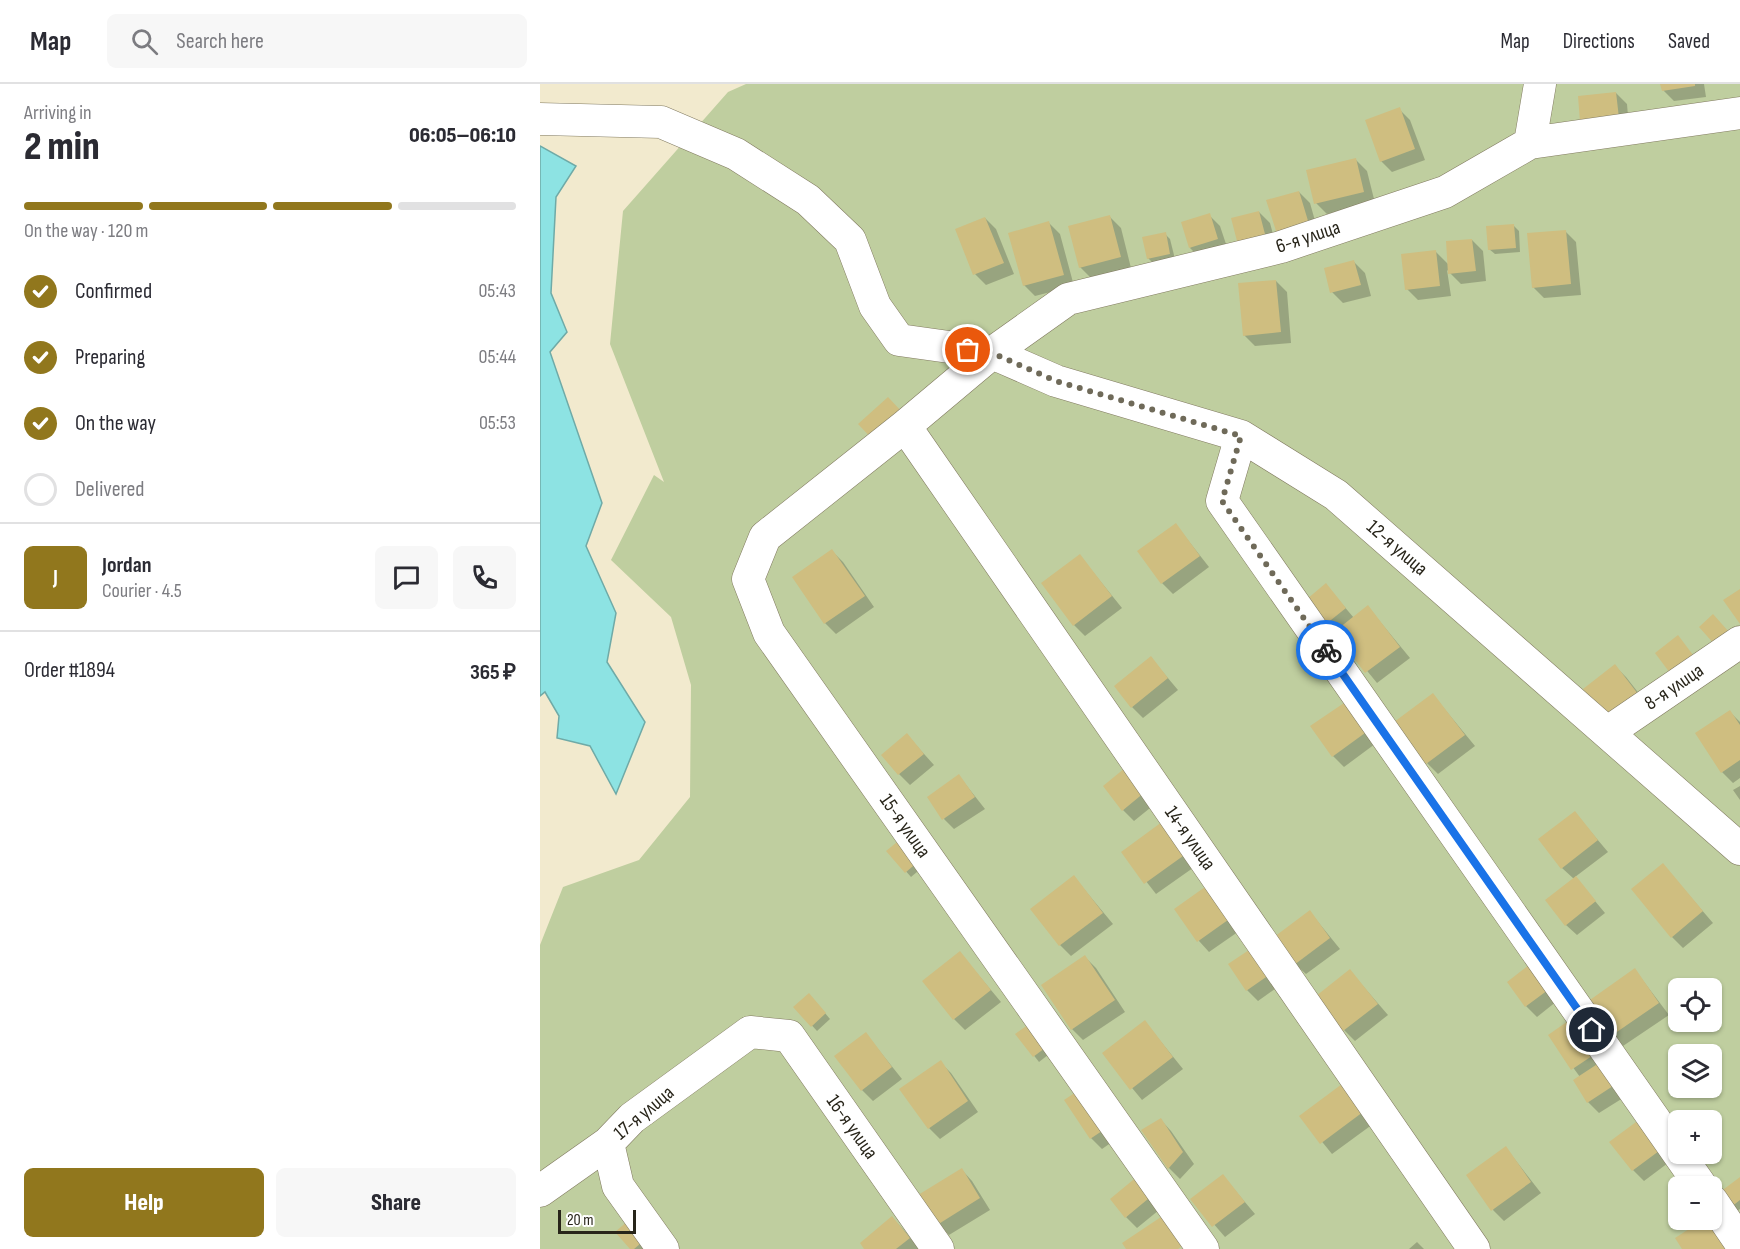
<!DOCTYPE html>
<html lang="en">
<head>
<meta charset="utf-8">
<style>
	:root { --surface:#fff; --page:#f7f7f7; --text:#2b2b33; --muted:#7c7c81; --line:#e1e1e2; --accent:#91771d }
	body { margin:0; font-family:"Sofia Sans Condensed",sans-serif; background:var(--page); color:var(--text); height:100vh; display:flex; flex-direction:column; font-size:22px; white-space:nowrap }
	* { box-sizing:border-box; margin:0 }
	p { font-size:20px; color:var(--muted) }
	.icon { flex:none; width:33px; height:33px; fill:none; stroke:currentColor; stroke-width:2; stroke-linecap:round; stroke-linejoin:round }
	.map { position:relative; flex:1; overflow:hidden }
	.drawer { display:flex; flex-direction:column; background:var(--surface); width:540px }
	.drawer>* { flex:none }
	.tools { position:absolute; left:1128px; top:894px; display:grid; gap:12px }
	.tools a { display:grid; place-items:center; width:54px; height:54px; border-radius:9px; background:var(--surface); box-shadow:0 2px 4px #0004; font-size:30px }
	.scale { position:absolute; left:18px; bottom:15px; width:78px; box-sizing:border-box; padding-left:6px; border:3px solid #28251a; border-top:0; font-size:16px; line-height:21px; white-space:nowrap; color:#28251a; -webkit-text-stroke:4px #fff; paint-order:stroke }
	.pin { position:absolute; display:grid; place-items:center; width:51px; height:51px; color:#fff; margin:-26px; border:3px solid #fff; border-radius:50%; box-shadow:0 2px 6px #0007 }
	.courier { position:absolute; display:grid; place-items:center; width:60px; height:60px; margin:-30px; border:4px solid #1a73e8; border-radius:50%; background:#fff; color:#222; box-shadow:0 2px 8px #0007 }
	.head em { font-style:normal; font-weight:800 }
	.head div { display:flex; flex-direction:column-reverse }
	.head { display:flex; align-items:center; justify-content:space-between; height:102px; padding:0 24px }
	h1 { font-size:39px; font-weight:800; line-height:45px }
	.bar { display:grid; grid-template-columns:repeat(4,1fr); gap:9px 6px; align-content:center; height:72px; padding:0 24px }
	.bar i { height:8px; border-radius:4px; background:var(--line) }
	.bar .current { background:var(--accent) }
	.bar p { grid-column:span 4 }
	.line { display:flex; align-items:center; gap:15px; padding:0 24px; border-top:2px solid var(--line) }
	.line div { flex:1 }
	.round { display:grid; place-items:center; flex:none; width:63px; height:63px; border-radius:9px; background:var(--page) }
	ol { padding:0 24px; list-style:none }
	li { display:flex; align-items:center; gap:18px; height:66px }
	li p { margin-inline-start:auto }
	li .icon { padding:6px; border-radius:50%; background:var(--accent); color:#fff; stroke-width:4 }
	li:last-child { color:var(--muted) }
	li i { width:33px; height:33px; border:3px solid var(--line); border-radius:50% }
	.action { display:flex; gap:12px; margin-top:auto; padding:12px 24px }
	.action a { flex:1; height:69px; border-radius:9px; background:var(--accent); color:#fff; font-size:24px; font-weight:800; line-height:69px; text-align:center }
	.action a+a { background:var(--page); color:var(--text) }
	header { display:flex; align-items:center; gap:36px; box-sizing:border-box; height:84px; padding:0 30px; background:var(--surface); border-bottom:2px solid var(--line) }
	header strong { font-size:28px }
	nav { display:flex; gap:33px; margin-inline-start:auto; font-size:21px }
	.search { width:420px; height:54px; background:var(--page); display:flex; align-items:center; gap:15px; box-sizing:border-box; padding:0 21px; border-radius:9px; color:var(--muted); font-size:22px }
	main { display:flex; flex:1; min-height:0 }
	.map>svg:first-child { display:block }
</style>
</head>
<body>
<header>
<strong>Map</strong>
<div class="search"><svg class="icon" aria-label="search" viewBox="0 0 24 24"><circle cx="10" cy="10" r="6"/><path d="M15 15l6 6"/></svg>Search here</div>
<nav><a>Map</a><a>Directions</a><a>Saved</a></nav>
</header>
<main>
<section class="drawer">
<div class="head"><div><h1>2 min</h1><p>Arriving in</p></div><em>06:05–06:10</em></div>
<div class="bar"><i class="current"></i><i class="current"></i><i class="current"></i><i></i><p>On the way · 120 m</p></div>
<ol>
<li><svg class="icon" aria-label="check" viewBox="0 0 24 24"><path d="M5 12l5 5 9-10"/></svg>Confirmed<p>05:43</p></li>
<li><svg class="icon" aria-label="check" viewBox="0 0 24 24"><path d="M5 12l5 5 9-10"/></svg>Preparing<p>05:44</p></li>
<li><svg class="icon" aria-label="check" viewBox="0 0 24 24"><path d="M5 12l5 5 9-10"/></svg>On the way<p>05:53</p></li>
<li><i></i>Delivered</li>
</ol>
<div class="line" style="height:108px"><b class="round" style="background:var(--accent);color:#fff">J</b><div><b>Jordan</b><p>Courier · 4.5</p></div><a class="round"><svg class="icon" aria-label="chat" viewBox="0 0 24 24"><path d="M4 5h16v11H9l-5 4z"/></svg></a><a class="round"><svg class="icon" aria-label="phone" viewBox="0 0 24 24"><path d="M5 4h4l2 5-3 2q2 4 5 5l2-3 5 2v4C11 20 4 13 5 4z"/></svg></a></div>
<div class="line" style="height:78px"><div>Order #1894</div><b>365 ₽</b></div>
<div class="action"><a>Help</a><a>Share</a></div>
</section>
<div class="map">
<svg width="1200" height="1165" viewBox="0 0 1200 1165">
	<rect width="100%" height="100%" fill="#f2eace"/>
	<path fill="#bfce9f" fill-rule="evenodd" d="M206,0H1200V1165H0V861L23,803L99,776L150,713L151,601L131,533L71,476L114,391L124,398L70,260L83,127L188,8ZM1138,904H1172V938H1138ZM1138,970H1172V1004H1138ZM1138,1036H1172V1070H1138ZM1138,1102H1172V1136H1138Z"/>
	<path fill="#8de3e3" stroke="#6faaa7" stroke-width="1.5" d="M0,62L36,82L16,113L11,209L27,248L10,268L62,419L46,462L76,529L67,578L105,638L76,710L50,662L17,654L19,632L5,608L0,612Z"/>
	<path fill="#0003" d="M1122,0H1164L1166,13L1134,17L1123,6Z
		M1076,9L1087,20L1089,44L1053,48Z
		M859,25L870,36L885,76L852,88L841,77Z
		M816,76L827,87L835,119L787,130L776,119Z
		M759,108L770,119L779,151L738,149Z
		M719,128L730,139L737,165L711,171Z
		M669,131L680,142L688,166L661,175L650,164Z
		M570,133L581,144L591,184L551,194L540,183Z
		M445,134L456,145L474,190L446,201L435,190Z
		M509,139L520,150L534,202L495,212L484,201Z
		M974,142L979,147L980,168L955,170L949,165Z
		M1025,147L1036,158L1041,211L1004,214L993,203Z
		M625,150L630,155L635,175L613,179L608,174Z
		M932,156L943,167L946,197L921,200L907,186L911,212L878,216L867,205L895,167L909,181Z
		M814,178L825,189L831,212L803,219L792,208Z
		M736,197L747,208L751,259L715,262L704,251Z
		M636,441L669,483L633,510L622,499Z
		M292,467L303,478L334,523L296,550L285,539Z
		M540,472L582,524L545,552L534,541Z
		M786,501L814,534L828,523L870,574L837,599L788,539Z
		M611,574L638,606L603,634L592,623Z
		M1075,582L1086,593L1108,621L1045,605Z
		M893,611L935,662L898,690L887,679Z
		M804,621L835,660L804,683L793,672Z
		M1190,628L1200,638V694L1193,699L1182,688Z
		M367,651L394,681L370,701L359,690Z
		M419,692L445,725L414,745L404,735Z
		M596,697L615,720L594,737L583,726Z
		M1200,702V716L1193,706Z
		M1035,729L1068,768L1035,793L1065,829L1037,851L1026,841L1034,795L1022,784Z
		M626,737L660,779L616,810L584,769Z
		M348,767L384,782L371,793Z
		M1123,781L1173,839L1143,864L1132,853Z
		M534,793L573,840L531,872L520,861Z
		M672,800L705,843L669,868L659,857Z
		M770,828L800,865L766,890L755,880Z
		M711,866L739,902L718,917L707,906Z
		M420,869L461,918L425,946L414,935Z
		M545,873L556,884L585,928L543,956L532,945Z
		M1095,886L1129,931L1083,962L1072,951Z
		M810,887L848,931L815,957L804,946Z
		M1000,894L1017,917L997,933L986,922Z
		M274,916L290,935L277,947L255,923Z
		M1031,937L1083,1014L1059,1029L1048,1018L1040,993L1010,952Z
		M605,938L643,985L602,1016L564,970Z
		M326,950L362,995L333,1017L322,1006Z
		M478,951L513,967L499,978Z
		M400,978L411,989L438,1028L400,1055L389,1044Z
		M802,1002L833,1040L792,1070L761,1032Z
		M526,1017L575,1056L562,1065L551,1054Z
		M621,1036L631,1047L654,1080L640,1095L629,1084L604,1047Z
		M1096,1040L1128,1079L1104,1097L1093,1086Z
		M966,1064L1001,1109L964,1137L953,1126Z
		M422,1086L432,1097L450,1126L409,1151L398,1140Z
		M683,1092L715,1130L685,1153L652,1115Z
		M1200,1095V1125L1197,1127L1192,1122Z
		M609,1104L624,1122L597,1144L586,1133Z
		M352,1134L363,1145L379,1165H326Z
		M89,1138L104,1165H92Z
		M877,1158L884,1165H869Z"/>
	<path fill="#cfbe80" d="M1120,0H1155V2L1122,7Z
		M1076,8L1079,34L1040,38L1038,12Z
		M860,23L875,65L840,78L825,36Z
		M816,74L824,108L774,120L766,86Z
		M759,107L769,140L737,150L726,116Z
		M719,127L726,154L698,161L691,134Z
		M670,129L678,155L649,164L641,138Z
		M570,131L581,173L539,184L528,142Z
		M445,133L464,179L433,191L415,145Z
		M509,137L524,191L483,202L468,149Z
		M974,140L976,164L948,166L946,142Z
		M1026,146L1031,200L992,204L987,149Z
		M626,148L630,170L607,175L602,153Z
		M932,155L936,187L908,190L906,157Z
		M896,166L900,202L865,206L861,170Z
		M814,176L821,201L790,209L784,184Z
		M736,196L741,248L703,252L698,199Z
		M348,313L364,330L334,357L318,340Z
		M636,439L660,472L621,500L597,467Z
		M292,465L325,512L284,540L252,493Z
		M540,470L572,512L533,542L501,499Z
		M786,499L806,524L786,540L767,515Z
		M1200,505V540L1183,516Z
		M828,521L860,563L825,589L794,548Z
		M1173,530L1189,548L1175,561L1159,543Z
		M1138,551L1153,571L1130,589L1115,569Z
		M611,572L628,594L591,624L574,602Z
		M1075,580L1098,610L1067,634L1043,605Z
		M893,609L925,651L886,680L854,638Z
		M804,619L825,649L792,673L770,642Z
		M1190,626L1200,641V676L1181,689L1155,649Z
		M367,649L384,670L358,691L341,671Z
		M585,684L605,708L582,727L563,702Z
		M419,690L435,713L402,736L387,713Z
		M1035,727L1058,756L1021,785L998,755Z
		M626,735L650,767L604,800L581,768Z
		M362,754L380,776L365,789L346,767Z
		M1123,779L1163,827L1131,854L1091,805Z
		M534,791L563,829L519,862L490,825Z
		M1036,792L1056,817L1025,842L1005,816Z
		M672,798L695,831L657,858L634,825Z
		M770,826L790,854L754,881L734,853Z
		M712,864L729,891L706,907L688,880Z
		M420,867L451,906L413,936L382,897Z
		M545,871L575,916L531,946L501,901Z
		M989,881L1008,906L985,923L967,898Z
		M1095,884L1119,919L1071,952L1047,918Z
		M810,885L838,920L803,947L776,912Z
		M269,909L286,929L271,943L253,923Z
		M1031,935L1055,970L1031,986L1008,951Z
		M605,936L633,973L590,1006L562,969Z
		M492,938L509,961L493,973L475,950Z
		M326,948L352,983L321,1007L294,972Z
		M401,976L428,1017L388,1045L359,1005Z
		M1059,979L1073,1002L1047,1019L1033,996Z
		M802,1000L823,1028L780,1060L759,1032Z
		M539,1006L565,1045L550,1055L524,1016Z
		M621,1034L643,1068L628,1085L601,1046Z
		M1096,1038L1119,1067L1092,1087L1069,1058Z
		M966,1062L991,1098L951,1127L926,1091Z
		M422,1084L440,1114L397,1141L378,1111Z
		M683,1090L705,1118L672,1143L650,1115Z
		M599,1091L614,1110L585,1134L570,1115Z
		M1200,1093V1116L1191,1123L1180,1108Z
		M624,1131L644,1161L638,1165H586L582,1159Z
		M352,1132L370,1154L356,1165H324L320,1159Z
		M89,1136L106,1155L94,1165H90L75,1148Z
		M1163,1136H1169L1188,1165H1142L1135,1154Z"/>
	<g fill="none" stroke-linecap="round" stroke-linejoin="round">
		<defs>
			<path id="minor" d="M0,35L121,38L196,70L268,116L310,156L335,222L359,256L452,269L516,297L701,352L796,411L1200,765
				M990,59L1000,0
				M365,342L934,1165
				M701,352L682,417L1161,1102
				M1068,648L1200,558
				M0,1107L68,1059
				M1172,1117L1200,1158
				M123,1165L78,1102L68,1059L92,1034L210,948L249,952L398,1165
				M663,1165L229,549L208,495L225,453L365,342L452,269L528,215L741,163L905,108L990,59L1200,29"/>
		</defs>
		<use href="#minor" stroke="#827b61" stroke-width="33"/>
		<use href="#minor" stroke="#fff" stroke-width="32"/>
	</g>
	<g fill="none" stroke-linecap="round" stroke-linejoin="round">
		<path stroke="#6f6a59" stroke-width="6" stroke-dasharray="0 10.8" d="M428,266L452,269L516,297L701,352L682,417L786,566"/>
		<path stroke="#1a73e8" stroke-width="8" d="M786,566L1052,946"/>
	</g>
	<g text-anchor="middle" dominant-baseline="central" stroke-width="6" stroke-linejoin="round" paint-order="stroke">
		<g font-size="20" fill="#28251a" stroke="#fff">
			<text transform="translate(768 153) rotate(-18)">6-я улица</text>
			<text transform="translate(857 464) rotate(41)">12-я улица</text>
			<text transform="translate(1134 603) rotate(-34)">8-я улица</text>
			<text transform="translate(365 742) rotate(55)">15-я улица</text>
			<text transform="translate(650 754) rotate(55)">14-я улица</text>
			<text transform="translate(104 1029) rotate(-40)">17-я улица</text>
			<text transform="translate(312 1043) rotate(55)">16-я улица</text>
		</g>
	</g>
</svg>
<div class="tools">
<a><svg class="icon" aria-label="locate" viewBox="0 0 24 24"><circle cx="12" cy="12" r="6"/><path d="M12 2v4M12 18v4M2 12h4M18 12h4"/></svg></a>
<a><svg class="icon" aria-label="layers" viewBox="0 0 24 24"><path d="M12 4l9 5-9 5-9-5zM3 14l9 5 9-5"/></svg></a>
<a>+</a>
<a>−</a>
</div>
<div class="scale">20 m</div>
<div class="pin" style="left:428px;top:266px;background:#ea580c"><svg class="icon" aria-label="bag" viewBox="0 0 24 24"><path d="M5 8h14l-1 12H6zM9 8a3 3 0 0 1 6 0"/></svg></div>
<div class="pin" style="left:1052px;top:946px;background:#1f2937"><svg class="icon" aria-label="home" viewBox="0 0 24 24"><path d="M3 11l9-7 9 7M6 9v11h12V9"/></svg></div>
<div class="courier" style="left:786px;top:566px"><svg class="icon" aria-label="bike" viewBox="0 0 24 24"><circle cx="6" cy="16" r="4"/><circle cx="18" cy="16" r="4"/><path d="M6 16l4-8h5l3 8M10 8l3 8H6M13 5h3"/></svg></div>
</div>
</main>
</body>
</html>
